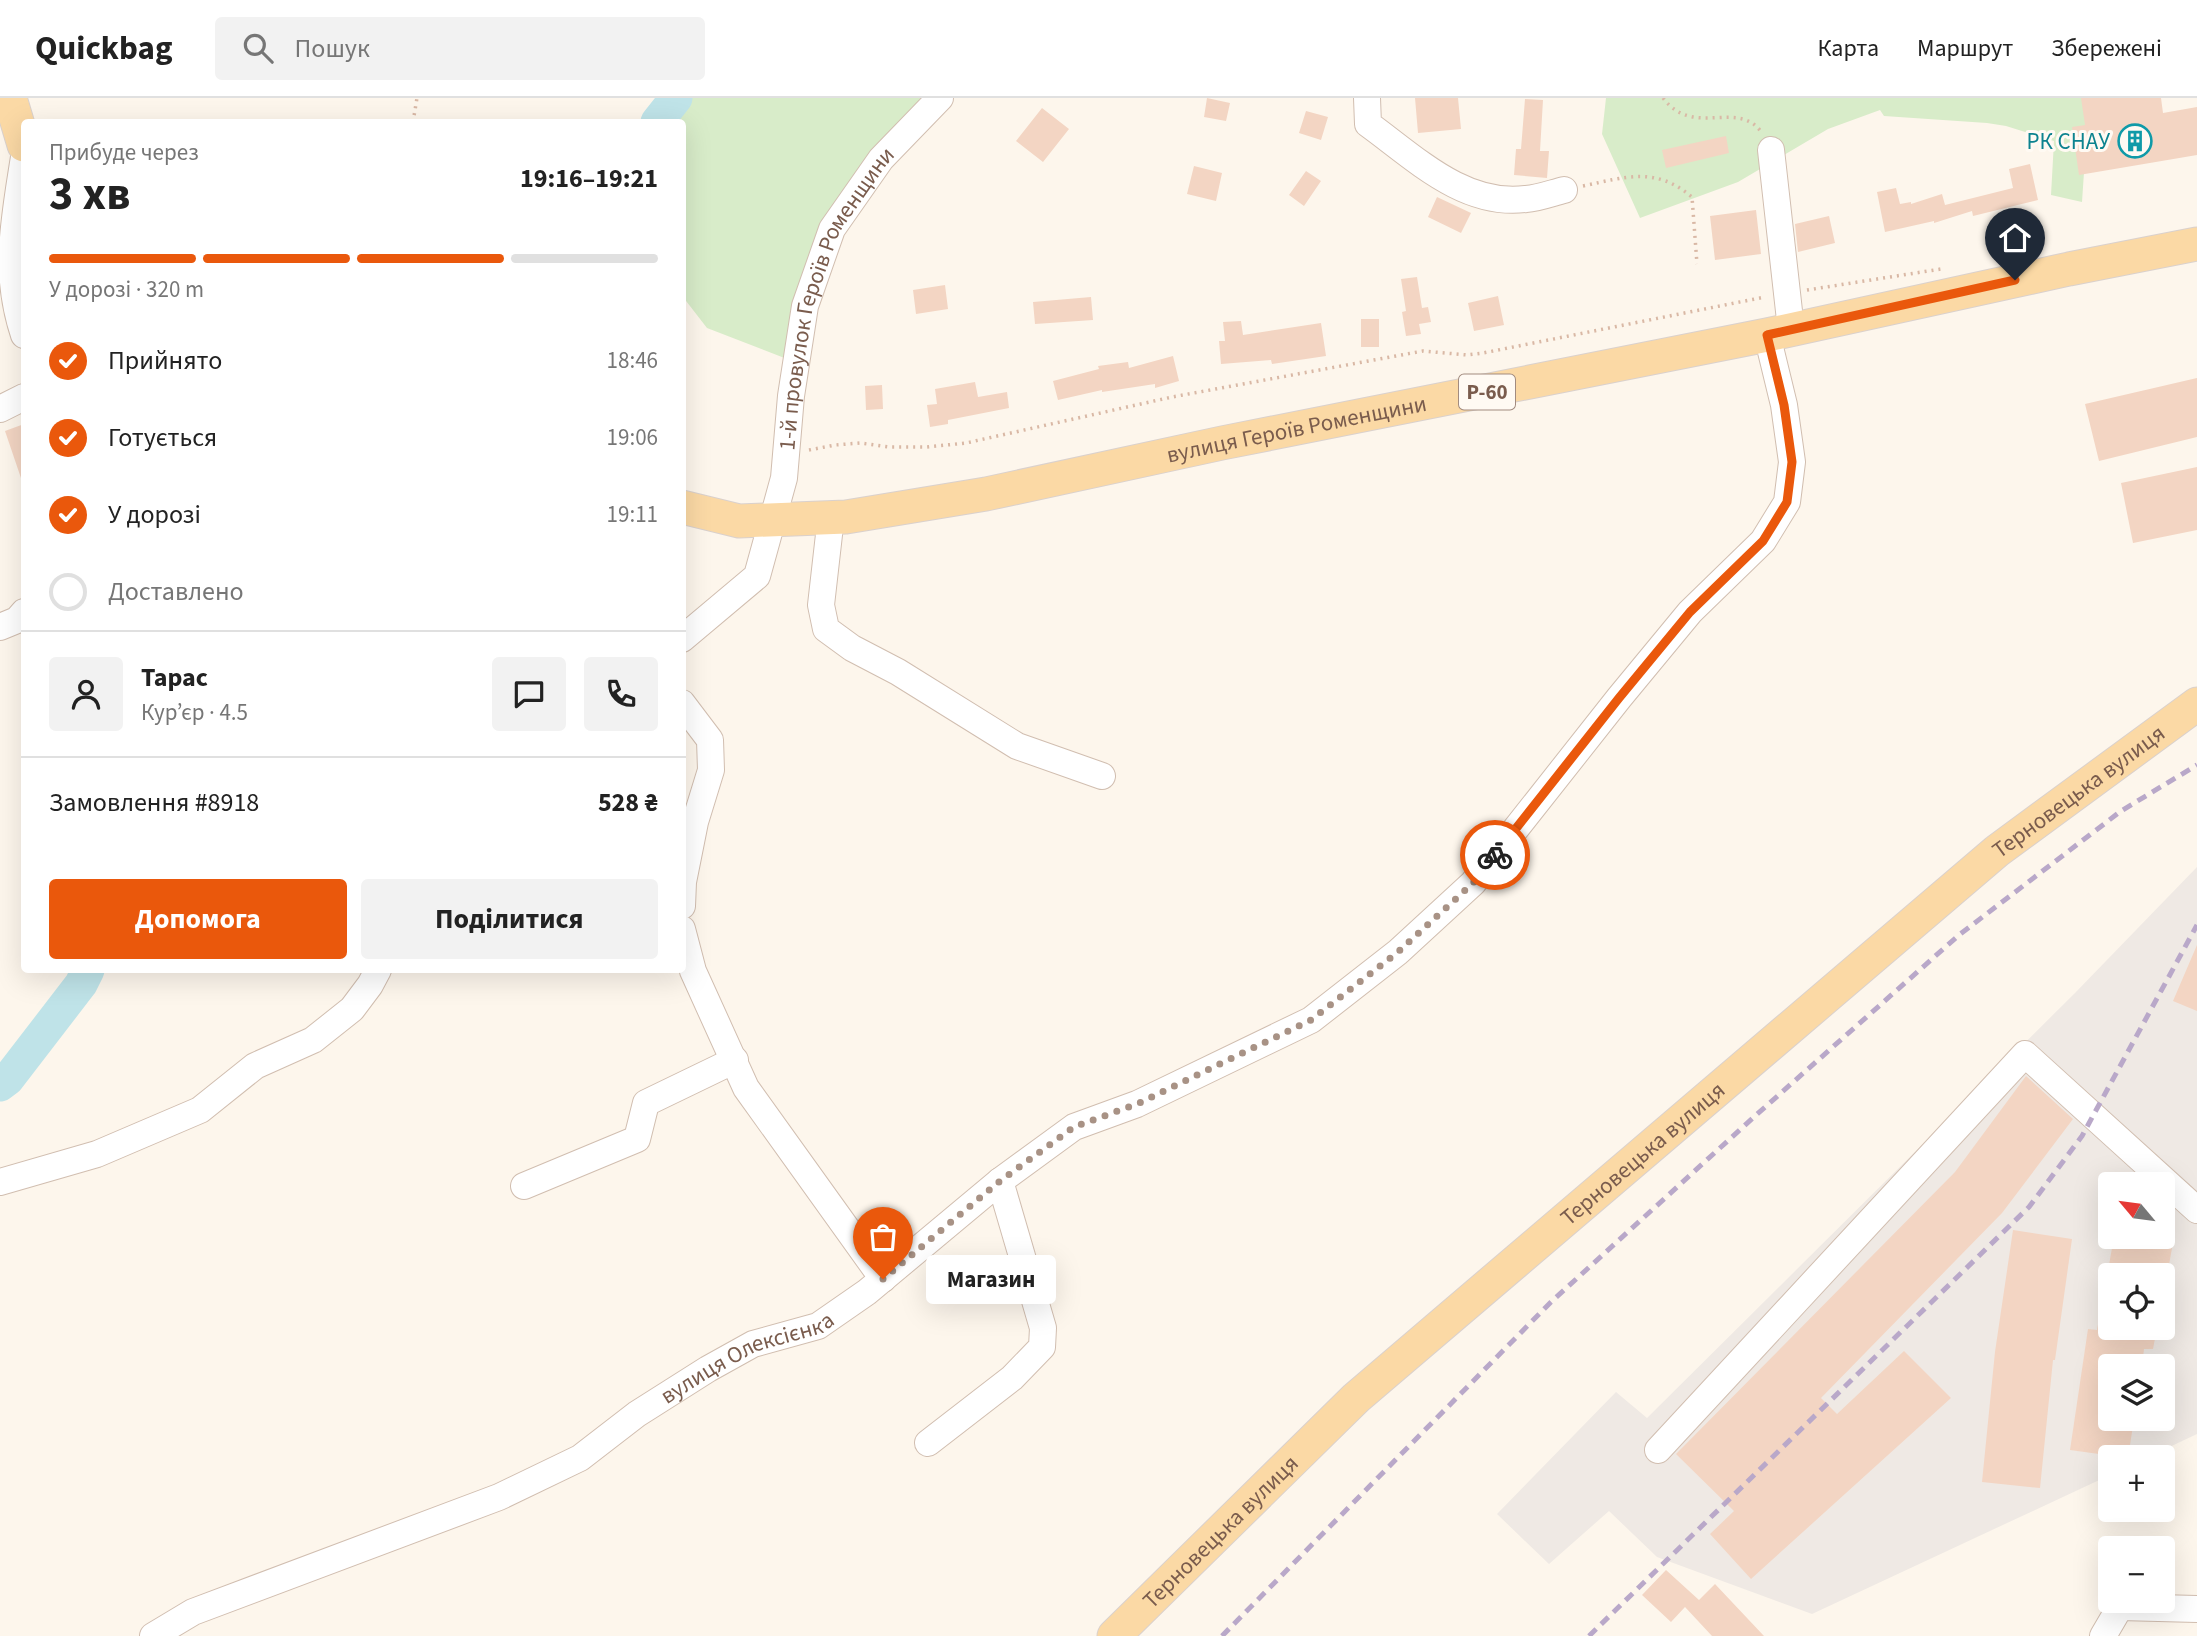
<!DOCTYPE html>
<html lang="uk">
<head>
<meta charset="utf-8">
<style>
	:root { --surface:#fff; --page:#f2f2f2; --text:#222; --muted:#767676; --line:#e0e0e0; --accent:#ea580c }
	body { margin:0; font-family:"Source Sans 3",sans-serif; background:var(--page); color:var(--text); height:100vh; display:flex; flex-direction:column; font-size:26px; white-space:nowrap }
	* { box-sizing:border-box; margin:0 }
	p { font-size:23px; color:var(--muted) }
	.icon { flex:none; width:38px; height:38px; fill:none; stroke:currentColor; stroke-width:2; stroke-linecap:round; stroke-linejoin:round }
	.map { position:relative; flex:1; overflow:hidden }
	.sheet { position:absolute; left:21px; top:21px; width:665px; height:854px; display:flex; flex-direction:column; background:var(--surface); border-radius:7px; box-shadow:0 7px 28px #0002 }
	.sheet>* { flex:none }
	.needle { width:46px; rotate:299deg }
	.fabs { position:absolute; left:2098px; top:1074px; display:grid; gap:14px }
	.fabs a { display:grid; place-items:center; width:77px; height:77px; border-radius:7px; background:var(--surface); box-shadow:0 7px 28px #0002; font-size:35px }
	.pin { position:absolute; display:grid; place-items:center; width:60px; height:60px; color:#fff; margin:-72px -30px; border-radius:50% 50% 50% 0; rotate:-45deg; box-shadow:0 0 7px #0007 }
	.pin .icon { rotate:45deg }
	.courier { position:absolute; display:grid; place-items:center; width:70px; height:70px; margin:-35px; border:5px solid #ea580c; border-radius:50%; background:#fff; color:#222; box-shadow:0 2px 9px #0007 }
	.bubble { position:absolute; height:49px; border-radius:7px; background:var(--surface); box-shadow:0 7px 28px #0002; font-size:23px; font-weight:700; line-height:49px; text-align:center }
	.headline em { font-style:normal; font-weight:700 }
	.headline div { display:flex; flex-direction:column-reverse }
	.headline { display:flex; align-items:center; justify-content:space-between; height:119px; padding:0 28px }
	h1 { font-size:46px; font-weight:700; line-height:52px }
	.bar { display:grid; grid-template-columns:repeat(4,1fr); gap:10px 7px; align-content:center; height:84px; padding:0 28px }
	.bar i { height:9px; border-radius:5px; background:var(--line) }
	.bar .on { background:var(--accent) }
	.bar p { grid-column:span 4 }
	.line { display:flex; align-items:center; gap:18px; padding:0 28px; border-top:2px solid var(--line) }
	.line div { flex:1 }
	.round { display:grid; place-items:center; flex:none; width:74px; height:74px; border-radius:7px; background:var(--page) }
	ol { padding:0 28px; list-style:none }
	li { display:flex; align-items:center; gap:21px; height:77px }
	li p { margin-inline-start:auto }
	li .icon { padding:7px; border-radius:50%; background:var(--accent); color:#fff; stroke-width:4 }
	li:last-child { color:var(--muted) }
	li i { width:38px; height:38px; border:4px solid var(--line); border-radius:50% }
	.primary-button { display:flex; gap:14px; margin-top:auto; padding:14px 28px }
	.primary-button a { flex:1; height:80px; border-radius:7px; background:var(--accent); color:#fff; font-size:28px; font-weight:700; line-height:80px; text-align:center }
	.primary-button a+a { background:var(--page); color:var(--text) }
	header { display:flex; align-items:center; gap:42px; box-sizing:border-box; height:98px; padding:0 35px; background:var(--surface); border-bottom:2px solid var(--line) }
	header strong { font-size:33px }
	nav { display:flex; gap:38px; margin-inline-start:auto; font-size:24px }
	.search { width:490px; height:63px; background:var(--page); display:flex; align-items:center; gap:18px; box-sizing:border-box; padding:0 24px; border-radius:7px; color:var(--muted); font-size:26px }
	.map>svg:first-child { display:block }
</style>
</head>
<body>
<header>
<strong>Quickbag</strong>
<div class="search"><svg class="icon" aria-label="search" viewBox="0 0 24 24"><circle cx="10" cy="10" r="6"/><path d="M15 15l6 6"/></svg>Пошук</div>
<nav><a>Карта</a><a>Маршрут</a><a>Збережені</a></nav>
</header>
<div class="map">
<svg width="2197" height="1538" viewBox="0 0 2197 1538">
	<rect width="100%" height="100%" fill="#fdf6ec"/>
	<path fill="#efe9e4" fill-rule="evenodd" d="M2197,769V1336L2146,1360H2110V1377L1812,1516L1657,1459L1609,1413L1549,1466L1497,1416L1616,1294L1647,1320L2075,895ZM2110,1087H2163V1139H2110ZM2110,1178H2163V1230H2110ZM2110,1269H2163V1321H2110Z"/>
	<path fill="#d8ecc9" d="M685,0H945L857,81L787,261L707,230L683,199L682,24H669L675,9Z
		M1606,0H2089L2082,104L2051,97L2054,43L2006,28L1987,25L1884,18L1880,12L1828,31L1738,84L1640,120L1602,36Z"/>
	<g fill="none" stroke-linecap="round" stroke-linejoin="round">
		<path stroke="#bfe3e8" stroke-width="33" d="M657,24L676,0
			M0,987L8,981L81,886L88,872"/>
	</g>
	<path fill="#f3d5c3" d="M1207,0L1230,5L1226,23L1204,19Z
		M1415,0H1458L1461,31L1418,35Z
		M2081,0H2161L2163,15L2197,9V57L2079,77L2072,29L2085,27Z
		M1525,1L1543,2L1540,53H1549L1547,80L1514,77L1516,51H1521Z
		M1042,10L1069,31L1043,64L1016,43Z
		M1306,13L1328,19L1321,42L1299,35Z
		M1726,38L1729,55L1666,70L1662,52Z
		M2030,66L2038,102L1973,118L1972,113L1934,125V123L1885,134L1877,94L1896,90L1900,106L1911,104V106L1942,96L1945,107L2013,90L2009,71Z
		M1194,68L1222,75L1216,103L1187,96Z
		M1306,73L1321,83L1304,108L1289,97Z
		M1437,99L1471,115L1461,135L1428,119Z
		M1756,112L1761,156L1715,162L1710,118Z
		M1829,118L1835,145L1798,154L1795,126Z
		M1417,179L1422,210L1428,209L1431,224L1419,226L1421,236L1406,238L1402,214L1406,213L1401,181Z
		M945,187L948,211L916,216L913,192Z
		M1498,198L1504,227L1474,233L1468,205Z
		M1091,199L1093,222L1035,226L1033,204Z
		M1361,221H1379V249H1361Z
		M1241,223L1243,237L1321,225L1326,258L1272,266L1271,262L1221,266L1219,243H1225L1223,224Z
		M1173,258L1179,283L1155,290V286L1102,294V292L1058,302L1053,283L1099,271L1098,268L1128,264L1129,270Z
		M2197,280V339L2099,363L2085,306Z
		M975,284L978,299L1007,294L1009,310L948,322V326L930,329L927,307L937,306L935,291Z
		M882,287L883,311L866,312L865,288Z
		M24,326V382L22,383L5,333Z
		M2197,369V432L2133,445L2121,385Z
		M2197,847V913L2173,903Z
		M2026,978L2073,1021L2002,1115L1821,1300L1837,1316L1904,1253L1951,1300L1751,1481L1710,1436L1734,1413L1676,1356L1955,1074Z
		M2013,1132L2072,1141L2055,1262H2053L2040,1390L1982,1384L1995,1254Z
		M2114,1139H2174L2167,1178H2107Z
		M2103,1198L2110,1199V1230H2157L2153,1251H2144L2142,1269H2110V1321H2134L2128,1360L2070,1352L2088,1231L2097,1232Z
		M1666,1472L1699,1502L1715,1486L1764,1538H1712L1685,1509L1671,1524L1642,1497Z"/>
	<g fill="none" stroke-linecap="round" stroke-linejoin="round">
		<defs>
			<g id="minor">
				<path d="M1367,0L1368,26C1415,60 1464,109 1526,101C1539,100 1552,95 1564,92"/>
				<path d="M1771,52L1791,231"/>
				<path d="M24,59C14,123 3,174 24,237"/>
				<path d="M0,311L24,299"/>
				<path d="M831,419L821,507L826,531L852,550L898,574L1017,648L1102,678"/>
				<path d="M0,529L17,522L24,514"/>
				<path id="s1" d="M682,541L757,478L784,380L791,298L805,208L832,131L881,61L940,0"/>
				<path d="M682,605L710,642L711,672L695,724L683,784L682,808"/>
				<path d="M682,831L693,873L746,990L883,1181"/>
				<path d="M0,1084L97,1056L200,1012L255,968L313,942L352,911L370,887L378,872"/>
				<path d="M524,1088L637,1041L646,1005L735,962"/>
				<path d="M928,1345L1012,1280L1042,1249L1043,1230L1000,1083"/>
				<path d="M1658,1352L2025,956L2197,1112"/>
				<path id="s2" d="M153,1538L193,1514L499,1399L580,1360L637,1316L708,1271L753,1246L818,1228L867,1194L1000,1083L1074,1029L1137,1006L1311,922L1398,854L1473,785L1619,600L1690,514L1763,443L1787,404L1792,364L1784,307L1767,237"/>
				<path d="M2103,1538L2120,1509L2197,1511"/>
			</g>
			<g id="major">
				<path d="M10,0L24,47"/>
				<path id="s3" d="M682,409L739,423L846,419L986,396L1222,345L1767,237L2069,171L2197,146"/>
				<path id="s4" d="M1114,1538L1356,1300L1997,753L2197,606"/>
			</g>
		</defs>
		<use href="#minor" stroke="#d1beb0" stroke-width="28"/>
		<use href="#major" stroke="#dad1cd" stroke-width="35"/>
		<path stroke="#d9b8a5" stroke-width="3.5" stroke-dasharray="2 5" stroke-linecap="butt" d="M1663,0C1694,41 1738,0 1762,35
			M413,24L417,0
			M1583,88C1626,79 1655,68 1692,99L1697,166
			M1807,192L1941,171
			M809,352L835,347L860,345L889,349H927L966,345L1172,299L1423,253L1467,257L1483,255L1765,199"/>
		<use href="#minor" stroke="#fff" stroke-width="26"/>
		<use href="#major" stroke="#fbd9a5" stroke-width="33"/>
		<path stroke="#b9a8c9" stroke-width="5" stroke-dasharray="10 7" stroke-linecap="butt" d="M1222,1538L1551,1204L1755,1018L1959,837L2121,713L2197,667
			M1589,1538L2029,1109L2082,1038L2197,827"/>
	</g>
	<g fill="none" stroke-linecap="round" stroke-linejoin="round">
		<path stroke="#a89285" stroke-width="7" stroke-dasharray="0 12.6" d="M883,1181L1000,1083L1074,1029L1137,1006L1311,922L1398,854L1473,785L1495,757"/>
		<path stroke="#ea580c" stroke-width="9" d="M1495,757L1619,600L1690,514L1763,443L1787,404L1792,364L1784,307L1767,237L2015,182"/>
	</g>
	<defs>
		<symbol id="building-ring" viewBox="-11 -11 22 22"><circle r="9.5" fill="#fffaf3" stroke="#0f9aa8" stroke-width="1.5"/><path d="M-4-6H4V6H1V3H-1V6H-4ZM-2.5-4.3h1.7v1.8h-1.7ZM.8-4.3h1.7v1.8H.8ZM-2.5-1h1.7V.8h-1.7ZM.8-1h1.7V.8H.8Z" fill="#0f9aa8"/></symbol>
	</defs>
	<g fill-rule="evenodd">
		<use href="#building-ring" x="2116" y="24" width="38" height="38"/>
	</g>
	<g text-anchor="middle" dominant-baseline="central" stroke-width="6" stroke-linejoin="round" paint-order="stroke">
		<rect fill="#fffaf3" stroke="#a28b7f" stroke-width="2" x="1459" y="276.5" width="56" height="35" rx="5"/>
		<g font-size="21" font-weight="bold" fill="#7a5c4d">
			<text x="1487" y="294">Р-60</text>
		</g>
		<g font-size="23" fill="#0d838f" stroke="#fffaf3" text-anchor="end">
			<text x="2110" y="43">РК СНАУ</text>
		</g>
		<g font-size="23" fill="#7a5c4d" stroke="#fffaf3">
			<text stroke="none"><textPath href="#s1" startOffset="390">1-й провулок Героїв Роменщини</textPath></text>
			<text stroke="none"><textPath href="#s3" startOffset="625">вулиця Героїв Роменщини</textPath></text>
			<text stroke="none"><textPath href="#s4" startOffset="1283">Терновецька вулиця</textPath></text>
			<text stroke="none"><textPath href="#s4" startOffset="716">Терновецька вулиця</textPath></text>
			<text stroke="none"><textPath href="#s2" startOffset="660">вулиця Олексієнка</textPath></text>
			<text stroke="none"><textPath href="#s4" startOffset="149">Терновецька вулиця</textPath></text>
		</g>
	</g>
</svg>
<div class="fabs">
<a><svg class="needle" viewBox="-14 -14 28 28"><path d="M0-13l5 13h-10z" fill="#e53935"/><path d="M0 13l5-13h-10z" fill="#767676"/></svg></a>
<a><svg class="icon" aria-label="locate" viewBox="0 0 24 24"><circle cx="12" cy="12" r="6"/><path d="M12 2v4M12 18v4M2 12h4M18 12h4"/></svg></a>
<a><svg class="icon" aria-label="layers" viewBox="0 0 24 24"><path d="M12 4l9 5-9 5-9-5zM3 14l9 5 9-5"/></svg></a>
<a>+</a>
<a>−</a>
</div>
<div class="pin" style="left:883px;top:1181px;background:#ea580c"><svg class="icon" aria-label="bag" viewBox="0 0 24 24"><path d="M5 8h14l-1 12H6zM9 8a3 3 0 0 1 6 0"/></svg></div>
<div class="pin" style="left:2015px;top:182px;background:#1f2937"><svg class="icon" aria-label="home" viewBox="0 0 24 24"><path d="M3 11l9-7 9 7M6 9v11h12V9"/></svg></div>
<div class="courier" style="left:1495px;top:757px"><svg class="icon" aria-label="bike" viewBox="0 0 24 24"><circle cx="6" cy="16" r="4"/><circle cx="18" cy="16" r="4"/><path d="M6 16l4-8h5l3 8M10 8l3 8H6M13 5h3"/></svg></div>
<div class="bubble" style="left:926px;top:1157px;width:130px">Магазин</div>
<section class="sheet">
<div class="headline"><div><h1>3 хв</h1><p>Прибуде через</p></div><em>19:16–19:21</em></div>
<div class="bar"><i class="on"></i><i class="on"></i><i class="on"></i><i></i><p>У дорозі · 320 m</p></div>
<ol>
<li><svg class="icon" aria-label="check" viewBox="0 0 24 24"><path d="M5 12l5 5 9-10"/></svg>Прийнято<p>18:46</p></li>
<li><svg class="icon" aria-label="check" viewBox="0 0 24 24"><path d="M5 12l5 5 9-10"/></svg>Готується<p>19:06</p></li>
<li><svg class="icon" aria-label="check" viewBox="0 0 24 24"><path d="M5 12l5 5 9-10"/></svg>У дорозі<p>19:11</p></li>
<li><i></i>Доставлено</li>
</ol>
<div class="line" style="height:126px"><a class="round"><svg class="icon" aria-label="person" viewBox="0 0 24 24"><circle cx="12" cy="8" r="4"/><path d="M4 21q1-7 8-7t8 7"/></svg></a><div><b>Тарас</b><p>Кур’єр · 4.5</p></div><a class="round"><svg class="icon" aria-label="chat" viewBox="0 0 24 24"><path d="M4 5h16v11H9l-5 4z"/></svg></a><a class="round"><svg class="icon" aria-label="phone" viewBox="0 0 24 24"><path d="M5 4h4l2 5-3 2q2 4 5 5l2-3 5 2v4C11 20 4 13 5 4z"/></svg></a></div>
<div class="line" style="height:91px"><div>Замовлення #8918</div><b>528 ₴</b></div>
<div class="primary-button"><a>Допомога</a><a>Поділитися</a></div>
</section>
</div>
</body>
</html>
